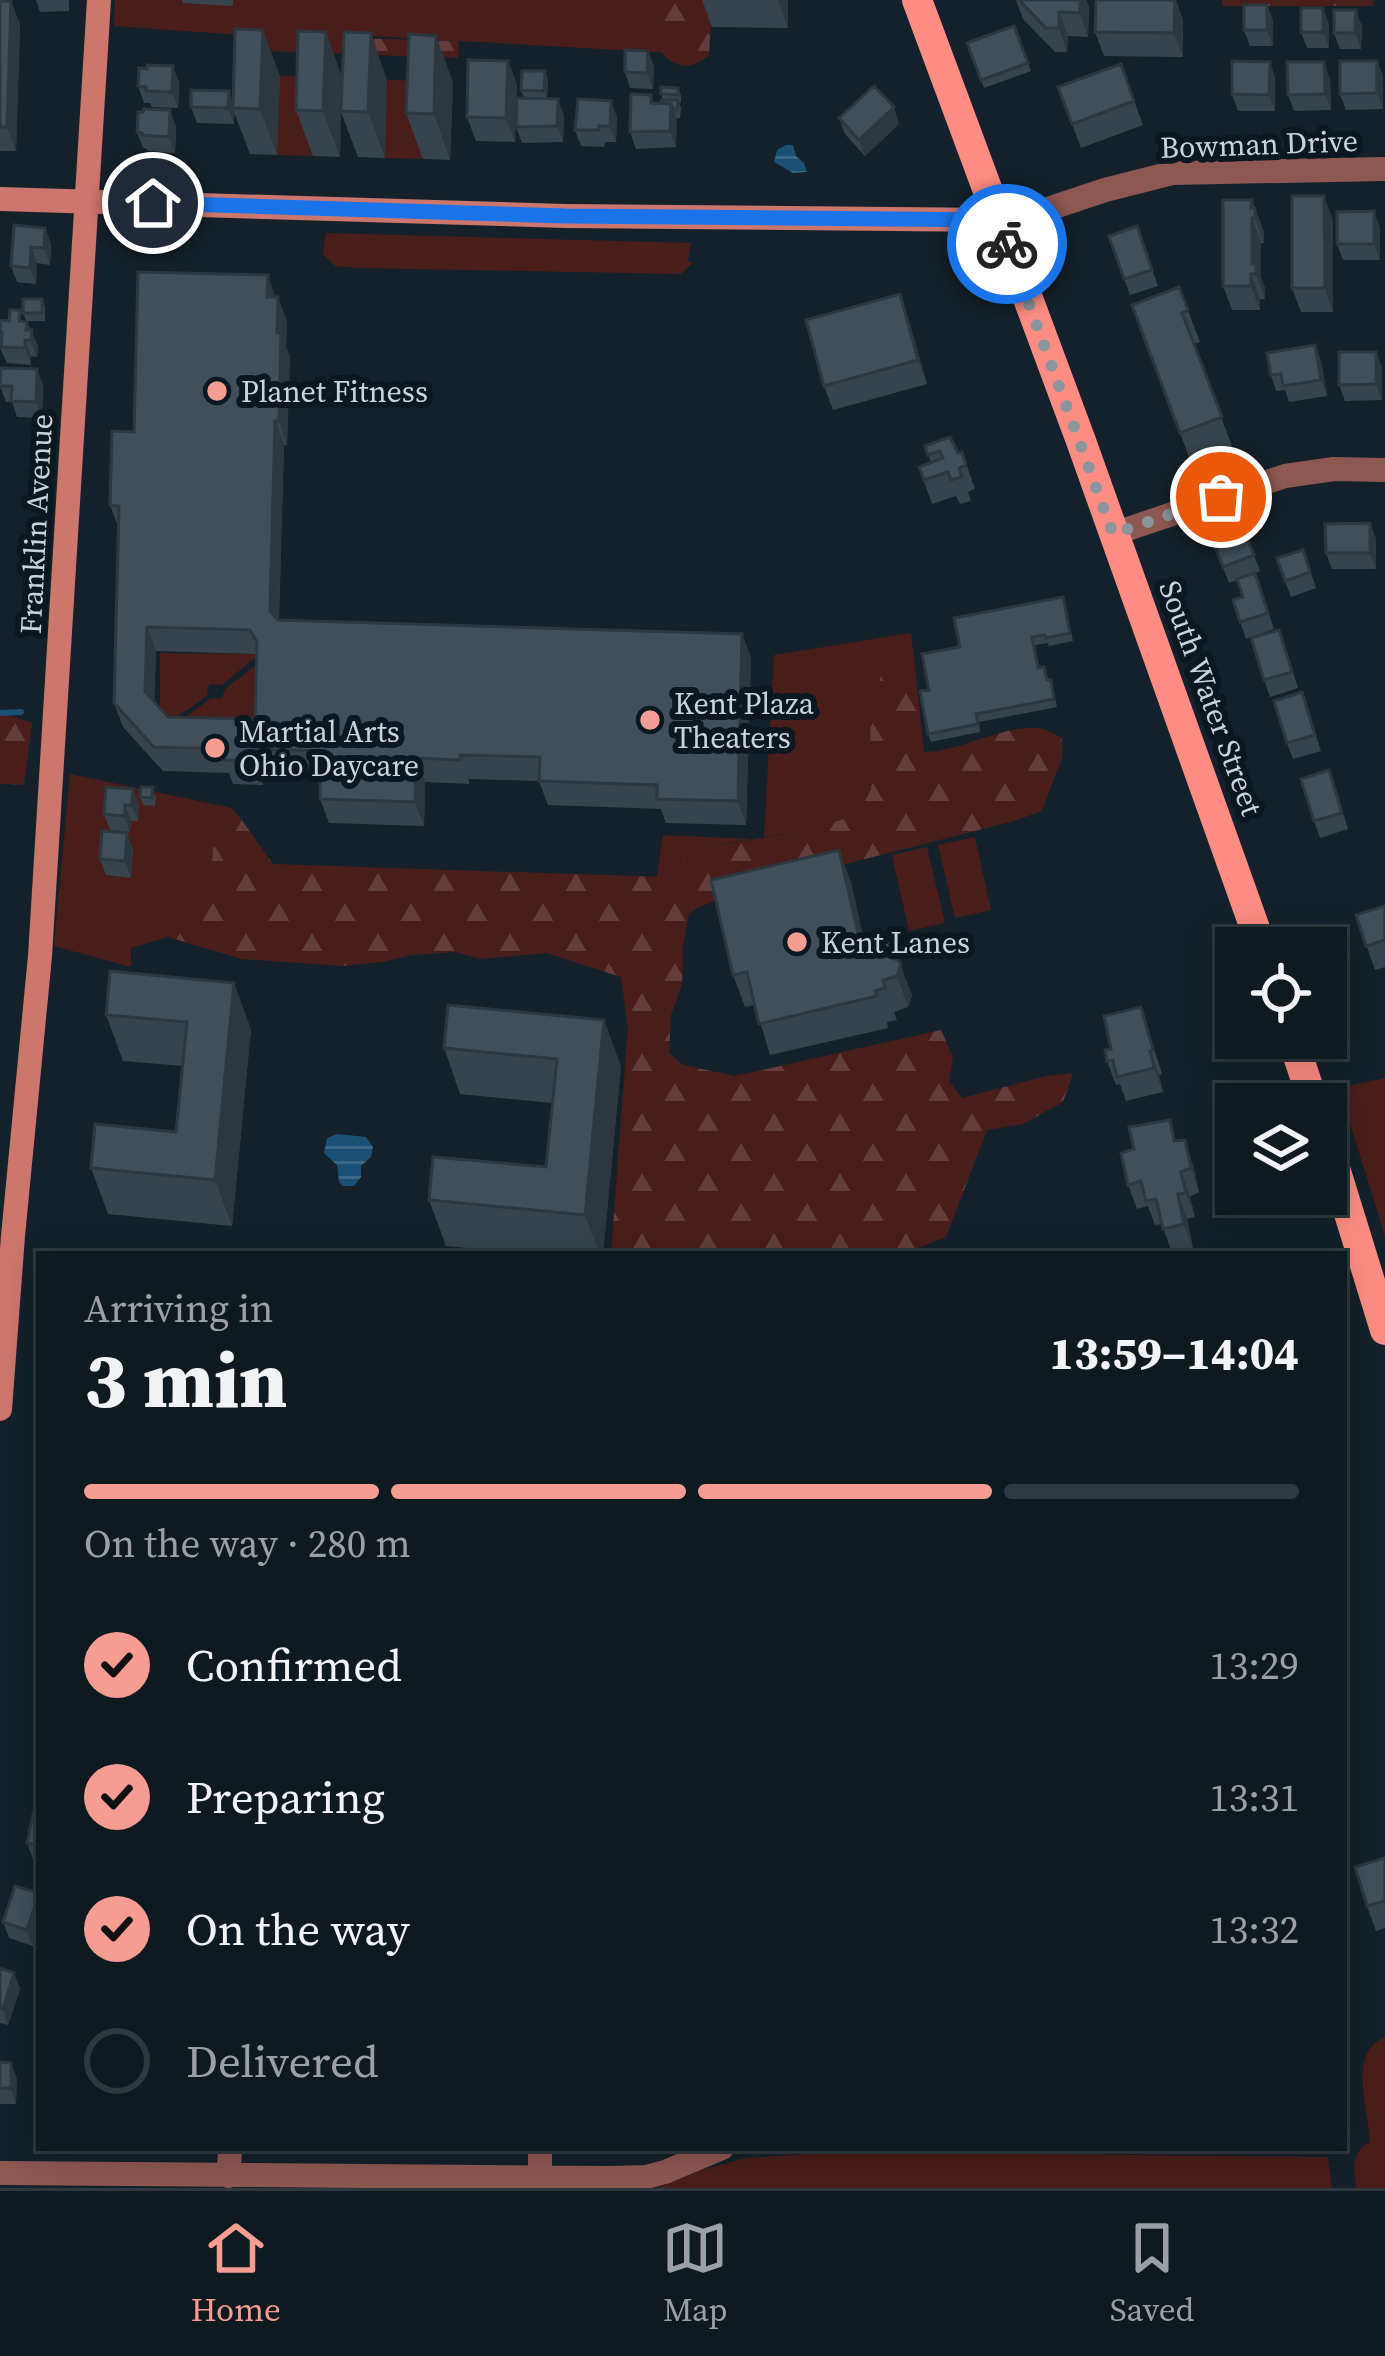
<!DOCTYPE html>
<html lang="en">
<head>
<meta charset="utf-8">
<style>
	:root { --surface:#0f1920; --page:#1d262d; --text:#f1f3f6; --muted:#9ba0a5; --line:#2f383e; --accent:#f59c93 }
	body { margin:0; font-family:"Source Serif 4",serif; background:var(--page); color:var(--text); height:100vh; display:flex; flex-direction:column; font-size:45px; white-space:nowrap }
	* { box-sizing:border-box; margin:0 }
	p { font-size:39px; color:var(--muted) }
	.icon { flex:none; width:66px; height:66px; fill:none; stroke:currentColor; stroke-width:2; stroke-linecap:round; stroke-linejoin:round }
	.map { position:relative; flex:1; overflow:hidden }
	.details { position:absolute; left:36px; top:1251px; width:1311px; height:900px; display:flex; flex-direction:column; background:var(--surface); border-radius:0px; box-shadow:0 6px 30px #0003,0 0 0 3px var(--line) }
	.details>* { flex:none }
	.buttons { position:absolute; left:1215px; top:927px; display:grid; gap:24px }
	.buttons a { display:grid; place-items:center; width:132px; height:132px; border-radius:0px; background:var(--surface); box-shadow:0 6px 30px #0003,0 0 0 3px var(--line); font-size:60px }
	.pin { position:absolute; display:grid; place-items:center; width:102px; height:102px; color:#fff; margin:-51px; border:6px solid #fff; border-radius:50%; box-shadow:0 3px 12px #0007 }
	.courier { position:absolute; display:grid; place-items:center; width:120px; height:120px; margin:-60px; border:9px solid #1a73e8; border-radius:50%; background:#fff; color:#222; box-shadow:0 3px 15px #0007 }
	.overview em { font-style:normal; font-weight:800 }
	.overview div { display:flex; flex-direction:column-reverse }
	.overview { display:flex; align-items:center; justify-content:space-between; height:204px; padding:0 48px }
	h1 { font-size:78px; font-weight:800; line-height:90px }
	.bar { display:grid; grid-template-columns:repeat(4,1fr); gap:18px 12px; align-content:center; height:144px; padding:0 48px }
	.bar i { height:15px; border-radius:9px; background:var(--line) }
	.bar .selected { background:var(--accent) }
	.bar p { grid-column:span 4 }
	ol { padding:0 48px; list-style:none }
	li { display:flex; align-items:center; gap:36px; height:132px }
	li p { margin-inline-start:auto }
	li .icon { padding:12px; border-radius:50%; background:var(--accent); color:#111; stroke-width:4 }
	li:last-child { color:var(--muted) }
	li i { width:66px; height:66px; border:6px solid var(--line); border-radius:50% }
	.tab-bar { display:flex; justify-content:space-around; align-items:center; height:168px; border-top:3px solid var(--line); background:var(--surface); font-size:33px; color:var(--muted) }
	.tab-bar a { display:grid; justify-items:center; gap:6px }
	.tab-bar .selected { color:var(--accent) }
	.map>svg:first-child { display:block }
</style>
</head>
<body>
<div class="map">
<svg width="1385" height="2188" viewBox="0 0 1385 2188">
	<defs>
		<pattern id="forest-firs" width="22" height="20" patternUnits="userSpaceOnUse" patternTransform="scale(3)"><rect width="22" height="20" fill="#491d1a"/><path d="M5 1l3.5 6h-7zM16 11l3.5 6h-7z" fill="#623d3b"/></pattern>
		<pattern id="water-rules" width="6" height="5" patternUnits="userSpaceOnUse" patternTransform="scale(3)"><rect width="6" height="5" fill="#1a5073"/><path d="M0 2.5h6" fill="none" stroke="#3a6886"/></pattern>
	</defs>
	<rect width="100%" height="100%" fill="#14212a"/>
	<path fill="#491d1a" d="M115,0H702L709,55L353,35L352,38L241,35L114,26Z
		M280,76L315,77L313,156L277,155Z
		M387,80L425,81L423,159L385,158Z
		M326,233L691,243L688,261L693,263L681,274L358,268L335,266L323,254Z
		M911,633L915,666L898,659L877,694L870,712L871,789L858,815L802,831L764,837L774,655Z
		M160,653L256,654L257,656L222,685L211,684L207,688L208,695C194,704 182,718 164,718L160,712Z
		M264,663V739L180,721L210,699L222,698L225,689L255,666Z
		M70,774L232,808L241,819L231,836L213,848L210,891L174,921L168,937L131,948V967L54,946Z
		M663,835L751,839L698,849L664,877H657Z
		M975,837L991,910L955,918L938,845Z
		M927,847L945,923L909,931L892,855Z
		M1385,1078V1236L1339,1088Z
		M1385,2037V2188H1356C1354,2169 1351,2151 1370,2142C1369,2110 1347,2052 1385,2037Z
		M836,2152L1328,2157L1332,2188H657L701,2170L746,2158Z"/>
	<path fill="url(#forest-firs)" d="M644,0H712L709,55C671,88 644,35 644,0Z
		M1222,0H1373V6H1222Z
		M241,35L459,41L458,58L241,50Z
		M898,659L915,666L924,752C962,752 1007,722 1043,729C1050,731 1056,735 1062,738V758L1042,811L1014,821L743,890L697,908L689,914L683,945L682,985L671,1015L669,1053L683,1065L735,1076L941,1030L953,1057L949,1081L962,1098L1047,1076L1073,1073L1063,1102L1023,1124L987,1130L946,1237L903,1254H611L628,1027L621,977L547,953L480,959L456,952L412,955L382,962L343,966L242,959L168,937L173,921L210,891L213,848L231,836L241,819L273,864L664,877L698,849L802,831L858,815L871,789L870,712L884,666Z
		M0,712L32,723L24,785L0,784Z"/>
	<path fill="url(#water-rules)" d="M786,145H793L796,156L804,163L807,172L793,173L774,162L777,150Z
		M337,1134L366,1137L373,1147L371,1157L361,1166V1177L354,1186H343L339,1182L337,1165L324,1153L327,1138Z"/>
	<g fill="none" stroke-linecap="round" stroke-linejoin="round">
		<path stroke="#1a5073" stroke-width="6" d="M0,713L21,712"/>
		<path stroke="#8d5752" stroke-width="24" d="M998,220L1027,216L1105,190L1172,173L1385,169
			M1113,534L1285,476L1334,469L1385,470
			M0,2173L609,2178L646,2177L665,2172L722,2148
			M229,2176L230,2148
			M540,2178V2148"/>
		<path stroke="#cc766d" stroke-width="24" d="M0,199L566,216L998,220
			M0,1409L13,1236L40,956L99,0"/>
		<path stroke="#fd8d83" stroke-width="30" d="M917,0L1081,441L1262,948
			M1292,1038L1314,1104
			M1326,1139L1385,1330"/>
	</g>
	<path fill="#37444d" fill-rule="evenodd" d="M0,0L11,1L20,25L16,151H0Z
		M36,0H69V11L40,12Z
		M182,0H233V6L183,3Z
		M702,0H788V28L712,27Z
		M1016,0H1086L1089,7L1088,37L1068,36L1067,52H1055L1023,19Z
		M1096,0H1176L1183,21V57L1104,56L1095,32Z
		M1267,5L1273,21V46H1250L1244,30Z
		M1356,10L1362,27L1361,49H1340L1334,33Z
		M1329,24V48H1307L1301,32Z
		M1014,26L1031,71L984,88L967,43Z
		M326,32L342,78L387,80L385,158L358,157L341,112L340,157L313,156L296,110Z
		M648,51L654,67L653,89L630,88L625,72Z
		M508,61L517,85L515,142L476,141L467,117Z
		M1377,61L1383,77V109L1346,110L1340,94Z
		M1270,62L1275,78V111H1238L1232,94Z
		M1121,64L1143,125L1081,148L1058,87Z
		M147,69L179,82L178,108L152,107L150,103H144L138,86Z
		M280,76L277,155L250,154L234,112V124L197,123L191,107L233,104Z
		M1330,78L1331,110L1294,111L1288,95Z
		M548,80L547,99L564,115L563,142L522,143L516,127L524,98L521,90Z
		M453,82L450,160L423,159L406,113Z
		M678,88L681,96V103H679L681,108L680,118H676V147L636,149L630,132L654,103H661L663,100L661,94Z
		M170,110L176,127L175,153L148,151L147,149L143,148L137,132Z
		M617,117L616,142H605L604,147L581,146L575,130Z
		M839,118L899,124L865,156L845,134Z
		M1252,200L1264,232V243H1261V278L1265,288V299H1260V310H1232L1223,286Z
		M1333,220V312H1301L1292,288Z
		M1137,226L1158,286L1130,295L1109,236Z
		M1380,227V260H1343L1337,244Z
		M45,228L51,244L50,265L37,263L36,284L17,282L11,266Z
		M1179,287L1200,342L1194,344L1233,449L1192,465L1132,305Z
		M276,297L287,321L286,347L290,357L287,445H284L279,620L742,634L751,658L746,825L666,823L661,809L548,805L539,781L469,779V784L425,782L424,826L329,823L320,799L321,774L263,773V785L233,784L229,773L163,771L123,727L114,703L119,529L110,505L134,432ZM156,651L257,654L255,719L168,717L154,702Z
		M42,299L45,307V321H26L23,313Z
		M908,318L927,384L833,410L824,386Z
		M0,320L27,322L38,346L37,357L31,356V365L7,363L0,348Z
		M1315,345L1321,361L1327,396L1289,402L1285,390L1276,391L1271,375Z
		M1376,352L1382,368V400L1345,401L1339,385Z
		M37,369L43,385L42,418L17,417L12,402H6L0,386Z
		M925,446L958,453L962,452L975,489L968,492L971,501L960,504L956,496L932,504L919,467L931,463Z
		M1370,523L1376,539V569H1332L1326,553Z
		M1242,524L1260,571L1255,573L1274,629L1246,639L1233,600L1243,597L1237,580L1229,583L1211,536Z
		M1303,550L1316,588L1291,597L1285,581Z
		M1063,597L1073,641L1049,646L1048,643L1035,645L1039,668L1048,680H1051L1057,707L979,722L980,732L931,742L928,734L929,690L960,647Z
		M1285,646L1298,688L1270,697L1264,680Z
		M1302,692L1321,751L1293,759L1287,743Z
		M1335,786L1348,829L1320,838L1314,821Z
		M133,789L139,806L138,821H131L130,832L110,830L104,814Z
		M156,795L155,806L143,805L140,797Z
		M127,833L133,850L131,878L106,875L100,859Z
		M851,882L865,946L890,940L912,995L908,1007L894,1012L897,1020L887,1022L888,1028L770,1055L755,1005L745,1007L733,975Z
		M1385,906V967L1375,970L1356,915Z
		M106,1015L251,1029L232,1226L108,1214L91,1168L176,1132L183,1066L123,1061Z
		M1149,1032L1162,1074L1159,1075L1163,1092L1126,1101L1120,1084L1116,1085L1107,1061L1111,1049Z
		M444,1048L621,1066L603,1254H530L446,1246L429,1200L546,1167L552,1103L460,1094Z
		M1177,1141L1193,1165L1199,1192L1190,1197L1195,1217L1187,1219L1193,1248L1172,1253L1162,1224L1155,1225L1148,1206L1137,1209L1128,1185Z
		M39,1806V1860L33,1859L27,1843Z
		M1385,1858V1928L1376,1931L1367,1906Z
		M39,1893L33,1946L9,1938L3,1922Z
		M0,1968L14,1973L20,1989L8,2025L0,2023Z
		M0,2062L17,2079L16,2104H0Z"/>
	<path fill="#2d373f" d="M778,0H788V28Z
		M1080,0H1086L1089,7L1088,37L1080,13Z
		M1175,0L1183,21V57L1174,33Z
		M11,1L20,25L16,151L7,127Z
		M1267,5L1273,21V46L1267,30Z
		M1323,8L1329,24V48L1323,32Z
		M1356,10L1362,27L1361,49L1355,33Z
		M1059,12L1068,36L1067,52L1059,28Z
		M263,30L280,76L277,155L260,109Z
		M326,32L342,78L340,157L323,111Z
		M371,33L387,80L385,158L368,112Z
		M436,36L453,82L450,160L434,114Z
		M648,51L654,67L653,89L647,73Z
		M508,61L517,85L515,142L506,118Z
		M1377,61L1383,77V109L1377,93Z
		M1270,62L1275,78V111L1269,95Z
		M1324,62L1330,78L1331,110L1325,94Z
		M173,66L179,82L178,108L172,92Z
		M545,71L548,80L547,99L544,91Z
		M229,91L235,107L234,124L228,108Z
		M558,99L564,115L563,142L557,126Z
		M611,101L617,117L616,142L610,126Z
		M671,104L677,120L676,147L670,131Z
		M894,107L899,124L865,156L859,140Z
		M170,110L176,127L175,153L169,137Z
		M1324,196L1333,220V312L1325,288Z
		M1252,200L1264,232V243L1251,208Z
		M1374,211L1380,227V260L1374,244Z
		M1252,218L1261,243V278L1265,288V299L1252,264Z
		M45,228L51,244L50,265L44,248Z
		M31,247L37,263L36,284L30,268Z
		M1251,274L1260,299V310L1251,286Z
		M268,275L276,299L267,297Z
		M900,294L908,318L927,384L918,360Z
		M278,297L287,321L286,347L290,357L287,445L279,421Z
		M27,322L38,346L37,357L26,330Z
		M25,340L31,356V365L25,348Z
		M1315,345L1321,361L1327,396L1321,380Z
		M1376,352L1382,368V400L1376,384Z
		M37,369L43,385L42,418L36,402Z
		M275,421L284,445L278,635L270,611Z
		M1370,523L1376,539V569L1370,553Z
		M147,627L156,651L154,716L145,692Z
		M742,634L751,658L746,825L738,801Z
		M254,749L263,773V785L254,761Z
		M416,758L425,782L424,826L415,802Z
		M133,789L139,806L138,821L132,805Z
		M125,805L131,821L130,832L124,816Z
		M127,833L133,850L131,878L125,861Z
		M839,850L851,882L868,959L861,947Z
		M890,940L912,995L908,1007L897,976L899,968Z
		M234,983L251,1029L232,1226L215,1180Z
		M604,1020L621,1066L603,1254H600L585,1215Z
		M1150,1051L1159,1075L1163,1092L1154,1068Z
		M1185,1140L1193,1165L1199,1192L1191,1168Z
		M1181,1172L1190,1197L1195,1217L1186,1193Z
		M1178,1194L1187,1219L1193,1248L1184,1224Z
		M39,1893V1928L33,1946L27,1930Z
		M14,1973L20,1989L8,2025L3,2009Z
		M11,2063L17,2079L16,2104L11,2088Z"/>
	<path fill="#404f5a" stroke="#2d373f" stroke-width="3" fill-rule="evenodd" d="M1019,0H1080V13L1059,12V28H1046Z
		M1096,0H1175L1174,33L1095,32Z
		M0,1H11L7,127H0Z
		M1244,5H1267V30H1244Z
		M1301,8H1323V32H1301Z
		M1334,10H1356L1355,33H1334Z
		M1014,26L1028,63L981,80L967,43Z
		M235,29L263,30L260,109L233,108Z
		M298,31L326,32L323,111L296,110Z
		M344,32L371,33L368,112L341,111Z
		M409,34L436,36L434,114L406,113Z
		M625,50L648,51L647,73L625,72Z
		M468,60L508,61L506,118L467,117Z
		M1232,61L1270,62L1269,95L1232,94Z
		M1340,61H1377V93L1340,94Z
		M1287,62H1324L1325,94L1288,95Z
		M1121,64L1134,101L1072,124L1058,87Z
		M147,65L173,66L172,92L146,91V87L138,86L139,68L147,69Z
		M522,71H545L544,91L521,90Z
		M874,86L894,107L859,140L839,118Z
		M661,87L678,88V95L661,94Z
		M191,90L229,91L228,108L191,107Z
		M631,94L651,95V103L671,104L670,131L630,132Z
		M517,98L558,99L557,126L516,127Z
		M578,99L611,101L610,126H599V130H575Z
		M661,100H678L677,110H674L671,104L661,103Z
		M144,109L170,110L169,137L142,135V133L137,132L138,112H143Z
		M1292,196H1324L1325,288H1292Z
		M1223,200H1252L1251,208H1255V218H1252V264H1256V274H1251V286H1223Z
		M1374,211V244H1337V212Z
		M14,225L45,228L44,248L31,247L30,268L11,266Z
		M1137,226L1152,270L1124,279L1109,236Z
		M138,272L268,275L267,297H278L277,333H281L279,421H275L270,611L278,620L742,634L738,801L657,799V785L539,781L540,757L460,755V760L416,758L415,802L320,799L321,751L254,749V761L224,760V749L154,747L114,703L119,506L110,505L112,431L134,432ZM147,627L250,630L257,642L255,719L168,717L145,692Z
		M1179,287L1188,310L1182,313L1222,417L1180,433L1132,305Z
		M900,294L918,360L824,386L806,320Z
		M23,299H42V313H23Z
		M10,310H20L19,321L27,322L26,330H32L31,340H25V348L1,347L2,332H0V320L9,321Z
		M1315,345L1321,380L1283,386L1281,374L1271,375L1267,353Z
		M1339,352H1376V384L1339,385Z
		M1,368L37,369L36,402L11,401L12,386H0Z
		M950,437L958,453L962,452L966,465L959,468L962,477L951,480L948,472L924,480L919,467L943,458L940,451L928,455L925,446Z
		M1370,523V553H1326L1325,524Z
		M1242,524L1254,555L1223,567L1211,536Z
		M1303,550L1310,572L1285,581L1277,558Z
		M1255,573L1268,613L1240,622L1233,600L1243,597L1237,579Z
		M1063,597L1070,633L1046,638L1045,635L1032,637L1038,668L1044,667L1047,680H1051L1054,699L976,714L978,724L928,734L920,691L929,690L922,654L960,647L954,618Z
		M1279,630L1292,672L1264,680L1251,638Z
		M1302,692L1315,735L1287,743L1274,701Z
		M1329,770L1342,813L1314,821L1301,779Z
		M106,787L133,789L132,805H125L124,816L104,814Z
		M141,787H153L152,798L140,797Z
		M102,831L127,833L125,861L100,859Z
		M839,850L861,947L890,940L892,950L867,955L868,958L888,954V957L898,960L901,964L897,976L883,980L885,988L875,991L877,996L759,1024L747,972L733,975L711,880Z
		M1385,906V940L1366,946L1356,915Z
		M110,971L234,983L215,1180L91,1168L95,1124L176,1132L187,1022L106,1015Z
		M448,1005L604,1020L585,1215L429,1200L433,1157L546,1167L557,1059L444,1048Z
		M1141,1007L1153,1050L1150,1051L1154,1068L1117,1077L1113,1060L1107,1061L1105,1050L1111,1049L1104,1016Z
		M1170,1120L1174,1141L1185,1140L1191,1168L1181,1172L1186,1193L1178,1194L1184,1224L1163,1229L1156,1199L1146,1201L1141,1181L1128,1185L1121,1153L1134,1149L1129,1127Z
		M35,1805L39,1806V1846L27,1843Z
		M1385,1858V1901L1367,1906L1355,1867Z
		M15,1886L39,1893L27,1930L3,1922Z
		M0,1968L14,1973L3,2009L0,2008Z
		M0,2062L11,2063V2088H0Z"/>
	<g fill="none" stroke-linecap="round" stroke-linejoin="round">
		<path stroke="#8b959c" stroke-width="12" stroke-dasharray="0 21.6" d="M1007,244L1113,534L1221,497"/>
		<path stroke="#1a73e8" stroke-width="15" d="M153,203L566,216L998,220L1007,244"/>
	</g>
	<g fill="#f59c93" stroke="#0b1721" stroke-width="4.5">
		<circle cx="217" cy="391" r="12"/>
		<circle cx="650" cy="720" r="12"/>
		<circle cx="215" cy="748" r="12"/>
		<circle cx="797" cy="942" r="12"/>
	</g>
	<g text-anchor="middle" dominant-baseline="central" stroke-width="12" stroke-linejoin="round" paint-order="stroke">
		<g font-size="30" fill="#cbd3da" stroke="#0b1721">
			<text transform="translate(1259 144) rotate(-2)">Bowman Drive</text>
			<text transform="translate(36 524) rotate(-87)">Franklin Avenue</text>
			<text transform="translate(1211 698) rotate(70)">South Water Street</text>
		</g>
		<g font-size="30" fill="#cbd3da" stroke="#0b1721" text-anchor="start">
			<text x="241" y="391">Planet Fitness</text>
			<text x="674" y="703">Kent Plaza<tspan x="674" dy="34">Theaters</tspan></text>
			<text x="239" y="731">Martial Arts<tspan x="239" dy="34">Ohio Daycare</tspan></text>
			<text x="821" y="942">Kent Lanes</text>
		</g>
	</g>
</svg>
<div class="buttons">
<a><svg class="icon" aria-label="locate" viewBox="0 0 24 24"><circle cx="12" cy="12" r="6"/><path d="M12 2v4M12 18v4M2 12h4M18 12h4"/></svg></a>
<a><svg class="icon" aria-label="layers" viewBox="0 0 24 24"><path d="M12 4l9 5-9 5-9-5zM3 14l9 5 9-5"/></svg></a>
</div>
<div class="pin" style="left:1221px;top:497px;background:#ea580c"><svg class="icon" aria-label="bag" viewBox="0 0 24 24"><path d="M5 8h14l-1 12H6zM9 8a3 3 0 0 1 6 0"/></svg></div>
<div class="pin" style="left:153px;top:203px;background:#1f2937"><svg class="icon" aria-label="home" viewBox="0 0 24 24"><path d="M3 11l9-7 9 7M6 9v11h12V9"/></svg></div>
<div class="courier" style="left:1007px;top:244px"><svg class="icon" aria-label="bike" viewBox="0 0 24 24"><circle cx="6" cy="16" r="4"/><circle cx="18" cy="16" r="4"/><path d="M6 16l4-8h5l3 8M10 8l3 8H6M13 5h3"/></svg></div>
<section class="details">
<div class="overview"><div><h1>3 min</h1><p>Arriving in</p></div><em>13:59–14:04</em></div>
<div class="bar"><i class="selected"></i><i class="selected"></i><i class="selected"></i><i></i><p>On the way · 280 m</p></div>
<ol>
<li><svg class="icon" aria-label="check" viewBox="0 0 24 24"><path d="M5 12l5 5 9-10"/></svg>Confirmed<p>13:29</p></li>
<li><svg class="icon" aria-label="check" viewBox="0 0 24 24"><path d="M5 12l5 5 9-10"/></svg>Preparing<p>13:31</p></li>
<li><svg class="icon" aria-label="check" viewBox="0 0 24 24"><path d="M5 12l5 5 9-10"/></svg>On the way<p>13:32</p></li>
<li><i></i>Delivered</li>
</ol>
</section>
</div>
<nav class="tab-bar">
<a class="selected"><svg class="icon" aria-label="home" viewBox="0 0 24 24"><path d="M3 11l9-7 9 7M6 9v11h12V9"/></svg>Home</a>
<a><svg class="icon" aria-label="map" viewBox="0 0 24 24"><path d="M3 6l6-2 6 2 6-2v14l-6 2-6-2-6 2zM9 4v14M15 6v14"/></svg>Map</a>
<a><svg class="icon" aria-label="saved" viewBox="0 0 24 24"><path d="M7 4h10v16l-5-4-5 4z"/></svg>Saved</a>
</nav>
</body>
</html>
